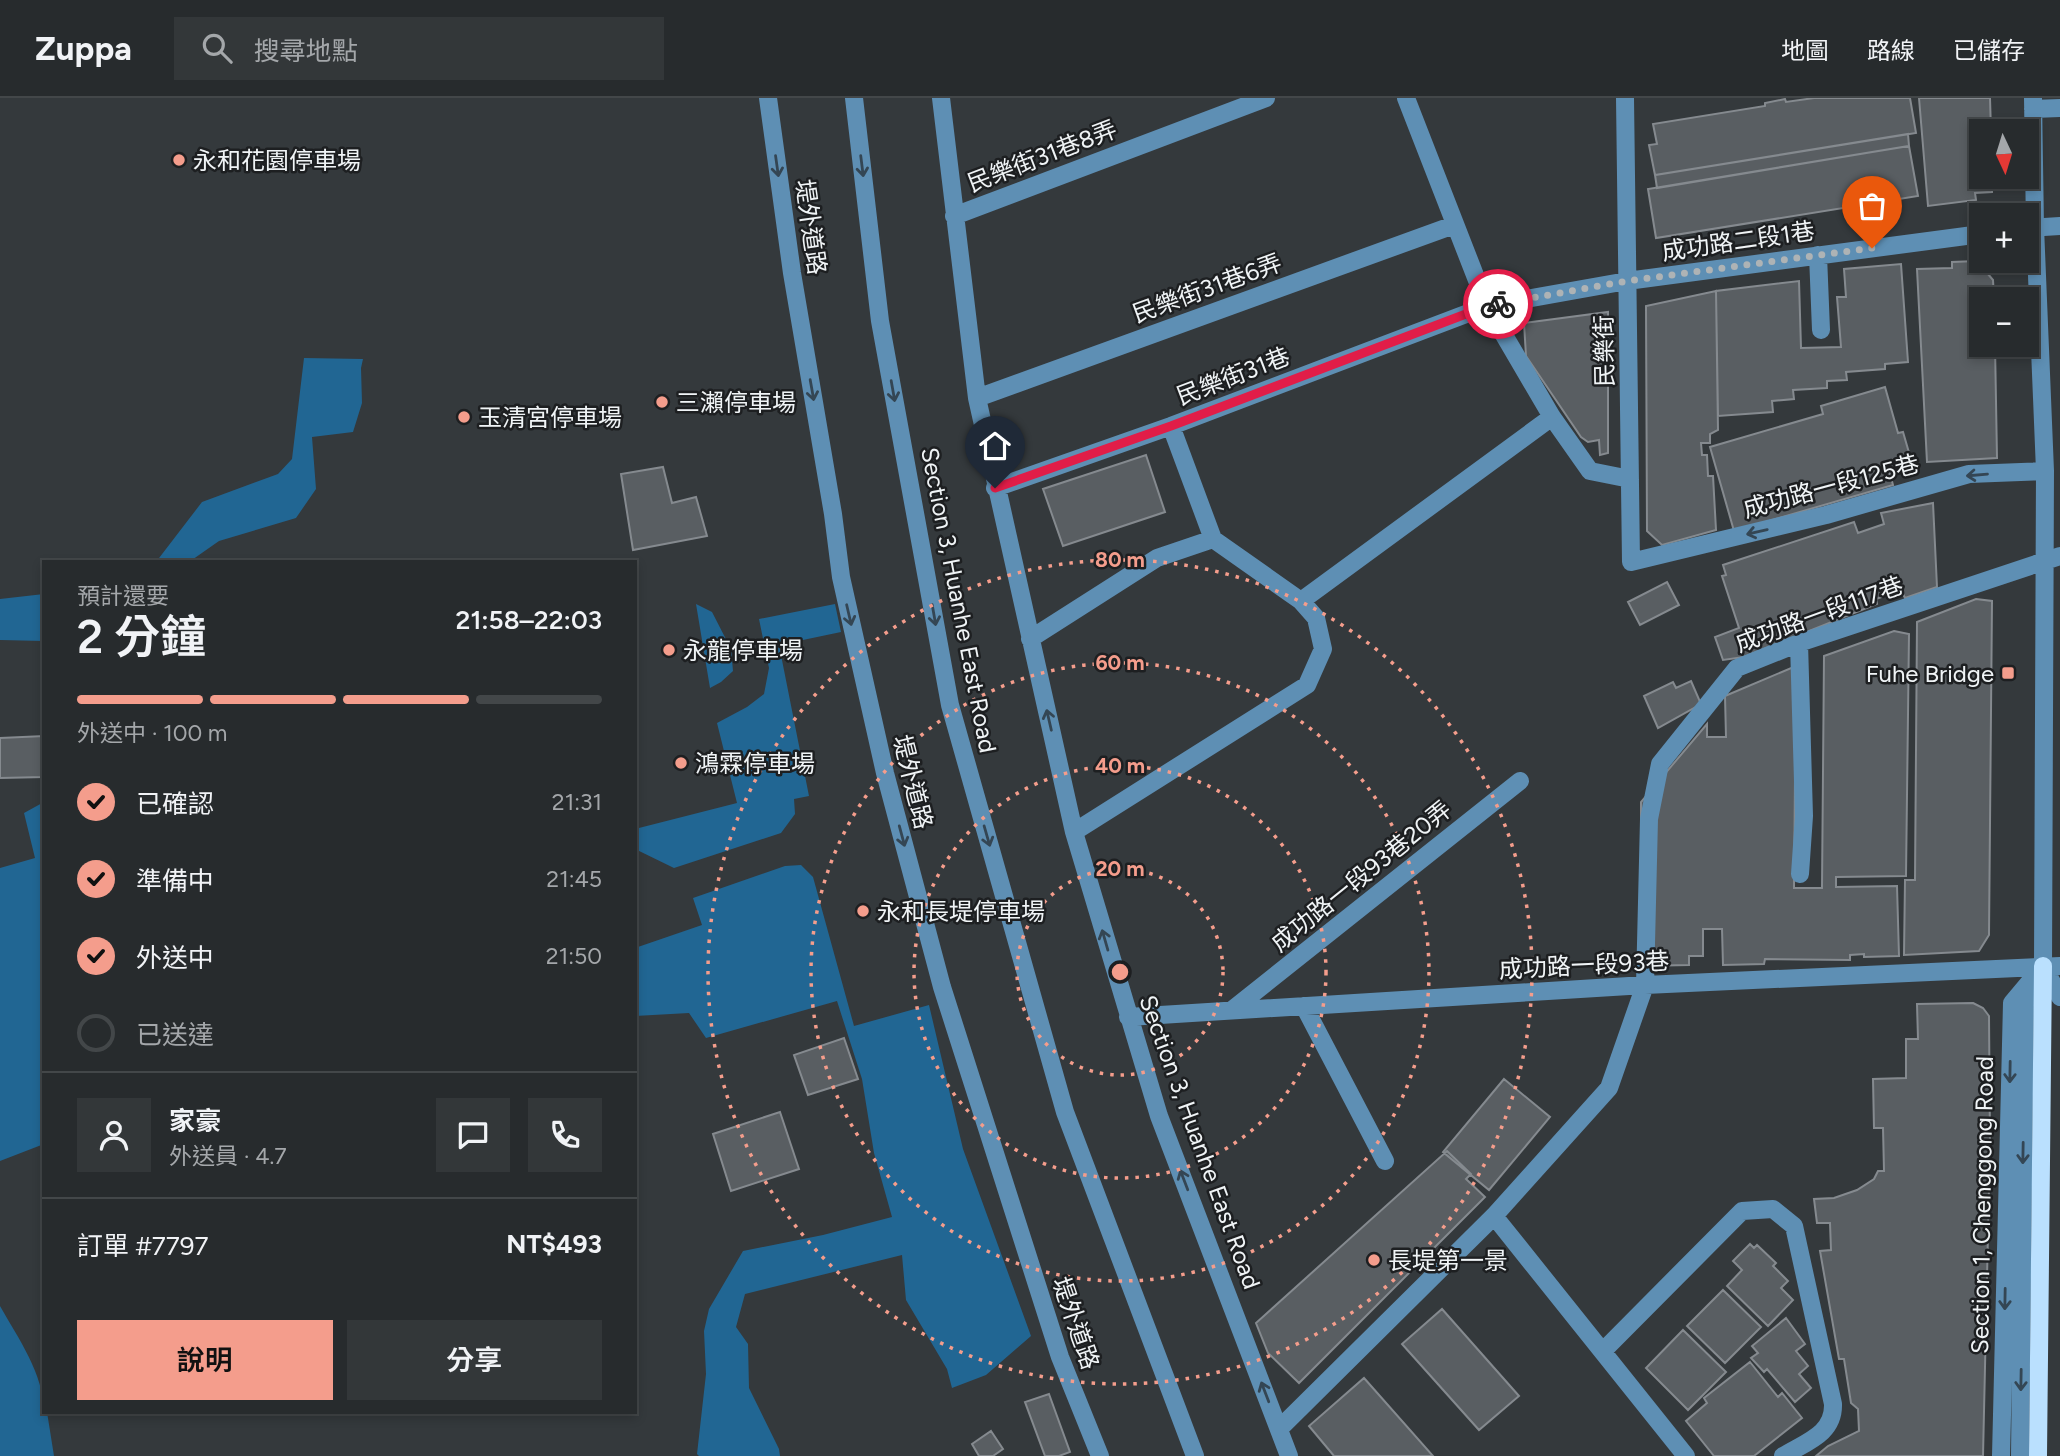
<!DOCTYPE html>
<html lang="zh-TW">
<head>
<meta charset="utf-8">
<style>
	:root { --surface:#272b2d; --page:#333739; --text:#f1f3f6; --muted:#a4a7aa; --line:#434749; --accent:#f49d8c }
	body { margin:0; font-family:Figtree,"Noto Sans TC",sans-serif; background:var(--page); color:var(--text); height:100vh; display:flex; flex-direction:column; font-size:26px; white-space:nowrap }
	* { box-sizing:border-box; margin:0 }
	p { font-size:23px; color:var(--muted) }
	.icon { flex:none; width:38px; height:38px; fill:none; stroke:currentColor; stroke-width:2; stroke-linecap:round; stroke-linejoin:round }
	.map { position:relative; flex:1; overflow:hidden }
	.panel { position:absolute; left:42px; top:462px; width:595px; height:854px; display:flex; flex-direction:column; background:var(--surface); border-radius:0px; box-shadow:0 4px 10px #0003,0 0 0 2px var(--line) }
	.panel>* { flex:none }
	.needle { width:46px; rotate:176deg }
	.tools { position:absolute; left:1969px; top:21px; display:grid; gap:14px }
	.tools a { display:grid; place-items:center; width:70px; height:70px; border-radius:0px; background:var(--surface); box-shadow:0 4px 10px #0003,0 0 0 2px var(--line); font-size:35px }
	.pin { position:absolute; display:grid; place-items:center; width:60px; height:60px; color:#fff; margin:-72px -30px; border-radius:50% 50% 50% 0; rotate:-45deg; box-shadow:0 0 7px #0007 }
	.pin .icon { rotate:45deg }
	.courier { position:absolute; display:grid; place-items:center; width:70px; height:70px; margin:-35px; border:5px solid #e11d48; border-radius:50%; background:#fff; color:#222; box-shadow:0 2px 9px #0007 }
	.overview em { font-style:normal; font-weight:600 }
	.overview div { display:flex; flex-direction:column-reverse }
	.overview { display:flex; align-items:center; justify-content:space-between; height:119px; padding:0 35px }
	h1 { font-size:46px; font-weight:600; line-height:52px }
	.bar { display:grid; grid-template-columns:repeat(4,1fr); gap:10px 7px; align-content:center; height:84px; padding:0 35px }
	.bar i { height:9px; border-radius:5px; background:var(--line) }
	.bar .active { background:var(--accent) }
	.bar p { grid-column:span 4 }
	.line { display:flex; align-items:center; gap:18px; padding:0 35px; border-top:2px solid var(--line) }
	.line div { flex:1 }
	.round { display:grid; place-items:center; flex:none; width:74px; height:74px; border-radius:0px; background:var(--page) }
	ol { padding:0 35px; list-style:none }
	li { display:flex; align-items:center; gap:21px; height:77px }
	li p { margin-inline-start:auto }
	li .icon { padding:7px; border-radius:50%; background:var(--accent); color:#111; stroke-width:4 }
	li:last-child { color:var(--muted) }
	li i { width:38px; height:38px; border:4px solid var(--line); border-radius:50% }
	.button { display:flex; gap:14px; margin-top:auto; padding:14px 35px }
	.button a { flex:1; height:80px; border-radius:0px; background:var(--accent); color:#111; font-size:28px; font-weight:600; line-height:80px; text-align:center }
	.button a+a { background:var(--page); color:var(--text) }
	header { display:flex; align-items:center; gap:42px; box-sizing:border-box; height:98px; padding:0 35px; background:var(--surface); border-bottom:2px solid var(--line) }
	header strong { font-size:33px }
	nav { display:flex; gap:38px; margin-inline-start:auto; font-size:24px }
	.search { width:490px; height:63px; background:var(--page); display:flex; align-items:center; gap:18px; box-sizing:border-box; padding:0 24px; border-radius:0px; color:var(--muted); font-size:26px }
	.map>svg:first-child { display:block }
</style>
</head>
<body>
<header>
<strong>Zuppa</strong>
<div class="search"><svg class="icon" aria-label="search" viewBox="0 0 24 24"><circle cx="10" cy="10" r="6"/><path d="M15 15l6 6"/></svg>搜尋地點</div>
<nav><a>地圖</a><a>路線</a><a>已儲存</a></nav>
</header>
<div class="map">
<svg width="2060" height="1358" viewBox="0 0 2060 1358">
	<rect width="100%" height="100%" fill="#34393c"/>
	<path fill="#216693" d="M304,260L363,261L361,270L362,305L353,334L312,339L316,391L296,420L219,443L189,464H156L202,404L278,376L292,361Z
		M44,496V543L0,542V501Z
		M696,506L712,514L731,551L733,573L721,584L710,590Z
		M835,506L841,534L779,547L809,698L794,701L795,716L781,735L674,770L635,751V731L737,705L717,625L747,609L764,596L769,570L759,521Z
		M44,704V1046L0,1063V770L35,760L24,715Z
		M801,767L813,779L854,928L929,907L963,1051L1031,1238L986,1277L952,1290L947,1271L906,1202L902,1157L745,1196L736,1229L748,1246L749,1290L779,1351L780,1358H699L697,1356L706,1276L704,1233L709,1211L743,1153L823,1137L892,1119L874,1055L862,981L837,903L706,940L689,915L635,918V850L702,827L693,800L785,768Z
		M0,1208C18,1240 44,1276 44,1314H47L54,1358H0Z"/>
	<path fill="#595e62" stroke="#858a8f" stroke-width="2" d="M1814,0H1910L1916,35L1655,77L1649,47L1657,46L1653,26L1765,8V5L1785,1L1786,4Z
		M1919,0H1990L1991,33H1981V79H1992V94L1975,95L1976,102L1928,108Z
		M1908,36L1909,48L1657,90L1655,77Z
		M1909,48L1918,98L1656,140L1648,91Z
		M1977,163L1993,182L1994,201H1981V247H1995L1997,360L1927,364L1917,171L1952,170V164Z
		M1901,166L1908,264L1885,266V271L1846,274L1847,282L1827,283V290L1793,292L1794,301L1772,303L1773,314L1718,318L1716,193L1799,183L1801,250L1841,249L1837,199H1846L1844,171Z
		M1716,193L1718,332L1710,336V345H1701L1702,357H1707L1708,378H1713L1716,432L1662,447L1647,433L1646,208Z
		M1608,214V355L1600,357L1599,342L1588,344L1581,339L1526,258L1524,225Z
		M1885,289L1898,335L1903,334L1912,365L1889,372L1893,387L1734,433L1710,349L1823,316L1821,308Z
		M1146,357L1165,414L1063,448L1043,391Z
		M663,369L672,405L696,399L707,438L633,452L621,376Z
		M1933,405L1937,489L1905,500L1901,492L1876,501L1877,506L1744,559L1723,562L1715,539L1739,530L1722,478L1726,477L1723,467L1854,424L1858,435L1884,426L1881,415Z
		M1667,484L1679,507L1640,527L1628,504Z
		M1976,501L1992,503L1989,837L1979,853L1904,857L1905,782H1915L1917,524Z
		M1894,533L1909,536L1906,778L1836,779V789L1897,788L1899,858L1864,859V856L1850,857V862L1765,861L1764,866L1723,867L1722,831H1703V858H1689V867L1641,868V704L1707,626V639H1726L1725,598L1796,568L1794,790H1822L1824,558Z
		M1691,583L1701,606L1658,630L1644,598L1673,584L1676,590Z
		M44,638V679L0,680V640Z
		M1973,905L1983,910L1989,918L1990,1046L1983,1358H1816L1828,1348L1859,1333L1858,1311L1851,1305L1844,1261H1839L1820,1153L1831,1152L1830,1125H1817L1814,1101L1834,1100L1857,1092L1874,1081L1878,1073H1884L1883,1030H1874L1873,981L1906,980V941H1918L1917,906Z
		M844,940L858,981L808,997L794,957Z
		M1504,981L1550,1019L1489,1092L1443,1054Z
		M780,1014L799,1071L731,1093L713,1036Z
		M1447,1053L1471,1076L1466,1081L1485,1099L1299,1285L1268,1255L1256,1225Z
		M1750,1146L1754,1150L1757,1147L1776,1165L1773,1168L1788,1183L1781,1190L1793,1202L1768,1228L1727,1188L1742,1172L1733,1163Z
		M1723,1192L1761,1229L1725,1265L1687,1228Z
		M1442,1211L1519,1298L1479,1332L1402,1246Z
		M1786,1220L1805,1246L1796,1253L1808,1268L1799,1276L1811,1290L1795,1304L1767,1271L1764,1274L1751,1260L1758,1255L1752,1248Z
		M1683,1232L1726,1274L1688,1312L1646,1270Z
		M1750,1264L1778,1299L1782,1295L1802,1320L1754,1358H1714L1686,1323L1707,1305L1704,1300Z
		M1364,1280L1433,1358H1334L1309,1328Z
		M1049,1296L1070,1354L1059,1358H1045L1025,1304Z
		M991,1333L1003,1351L993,1358H979L972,1346Z"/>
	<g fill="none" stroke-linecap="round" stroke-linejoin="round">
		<path stroke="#5e8fb4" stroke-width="18" d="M768,0L792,175L833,416L841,479L885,675L942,889L1060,1259L1100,1358
			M854,0L880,223L950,607L1065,1014L1195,1358
			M941,0L977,300L1074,734L1159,1018L1289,1358
			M1406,0L1487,208L1552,319L1590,373L1630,381
			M1625,0L1631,464L1826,417L1969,376L2045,373
			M2033,0L2035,129L2045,373L2043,868L2060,899
			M2033,11L2060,10
			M954,118L1266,0
			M2026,130L2060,128
			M1818,157L1821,232
			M977,300L1454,127
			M995,390L1171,328L1487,208L1627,183L1981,136
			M1301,503L1552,319
			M1030,541L1157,460L1213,441
			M1799,545L1804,718L1800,776
			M1074,734L1307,587L1323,551L1316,520L1301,503L1213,441L1171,328
			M1304,908L1385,1063
			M1232,912L1520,683
			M1128,919L1645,887L2060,868
			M1494,1118L1686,1358
			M1603,1253L1742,1113L1773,1111L1794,1128L1833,1306C1834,1336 1806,1344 1783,1358
			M1279,1331L1494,1118L1609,990L1645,887L1649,721L1660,666L1737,570L1799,545L2060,458
			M2001,1358L2012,905L2043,868
			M2020,1358L2025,906L2034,887"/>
		<path stroke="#bae0fe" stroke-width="18" d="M2038,1358L2043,868"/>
	</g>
	<defs><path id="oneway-shaft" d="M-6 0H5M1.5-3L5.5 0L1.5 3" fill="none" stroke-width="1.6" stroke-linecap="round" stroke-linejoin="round" transform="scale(1.75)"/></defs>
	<g stroke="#344654">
		<use href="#oneway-shaft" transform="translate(777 68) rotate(82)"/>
		<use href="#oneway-shaft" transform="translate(862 68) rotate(83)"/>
		<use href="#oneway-shaft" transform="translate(812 292) rotate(80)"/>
		<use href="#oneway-shaft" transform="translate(893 293) rotate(80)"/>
		<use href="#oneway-shaft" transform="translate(1977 377) rotate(175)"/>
		<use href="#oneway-shaft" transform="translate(1757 434) rotate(167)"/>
		<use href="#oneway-shaft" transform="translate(849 517) rotate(77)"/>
		<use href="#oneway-shaft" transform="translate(934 517) rotate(80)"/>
		<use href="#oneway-shaft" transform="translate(1049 622) rotate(-103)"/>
		<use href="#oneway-shaft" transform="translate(902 738) rotate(75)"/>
		<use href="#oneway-shaft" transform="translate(987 738) rotate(74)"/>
		<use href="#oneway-shaft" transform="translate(1105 842) rotate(-106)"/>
		<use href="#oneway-shaft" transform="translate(2010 974) rotate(91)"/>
		<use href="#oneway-shaft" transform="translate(2023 1055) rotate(91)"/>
		<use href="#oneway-shaft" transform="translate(1184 1082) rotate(-111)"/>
		<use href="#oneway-shaft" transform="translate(2005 1201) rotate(91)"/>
		<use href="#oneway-shaft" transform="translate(2021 1282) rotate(91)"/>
		<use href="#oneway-shaft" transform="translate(1265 1294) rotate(-111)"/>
	</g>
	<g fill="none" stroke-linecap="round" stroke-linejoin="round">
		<path stroke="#aeb3b5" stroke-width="7" stroke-dasharray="0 12.6" d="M1498,206L1627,183L1872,150"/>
		<path stroke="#e11d48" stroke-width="9" d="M995,390L1171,328L1487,208L1498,206"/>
	</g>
	<g fill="none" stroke="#f49d8c" stroke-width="3.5" stroke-dasharray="3.5 7">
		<circle cx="1120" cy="874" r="103"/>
		<circle cx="1120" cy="874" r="206"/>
		<circle cx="1120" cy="874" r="309"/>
		<circle cx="1120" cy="874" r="412"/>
	</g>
	<g fill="#f49d8c" stroke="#1d1f21" stroke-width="2.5">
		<circle cx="179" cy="62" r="7"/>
		<circle cx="662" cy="304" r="7"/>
		<circle cx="464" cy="319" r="7"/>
		<circle cx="669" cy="552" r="7"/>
		<rect x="2001" y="568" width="14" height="14" rx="3.5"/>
		<circle cx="681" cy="665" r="7"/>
		<circle cx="863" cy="813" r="7"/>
		<circle cx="1374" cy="1162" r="7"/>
	</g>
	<g text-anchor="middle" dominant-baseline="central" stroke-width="5" stroke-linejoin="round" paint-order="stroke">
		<g font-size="24" fill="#f0f4f6" stroke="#1d1f21">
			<text transform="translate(1042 58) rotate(-21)">民樂街31巷8弄</text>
			<text transform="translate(811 129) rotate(82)">堤外道路</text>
			<text transform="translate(1738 143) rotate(-8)">成功路二段1巷</text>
			<text transform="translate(1207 190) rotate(-20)">民樂街31巷6弄</text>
			<text transform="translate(1604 253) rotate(-91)">民樂街</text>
			<text transform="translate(1233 278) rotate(-21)">民樂街31巷</text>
			<text transform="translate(1831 388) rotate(-15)">成功路一段125巷</text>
			<text transform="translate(959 502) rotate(79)">Section 3, Huanhe East Road</text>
			<text transform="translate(1819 516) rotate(-20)">成功路一段117巷</text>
			<text transform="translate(913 684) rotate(76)">堤外道路</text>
			<text transform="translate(1361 778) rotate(-39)">成功路一段93巷20弄</text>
			<text transform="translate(1584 867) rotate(-3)">成功路一段93巷</text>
			<text transform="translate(1200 1044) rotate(70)">Section 3, Huanhe East Road</text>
			<text transform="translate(1982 1107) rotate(-89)">Section 1, Chenggong Road</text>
			<text transform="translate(1076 1225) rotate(71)">堤外道路</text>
		</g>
		<g font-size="24" fill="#f0f4f6" stroke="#1d1f21" text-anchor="start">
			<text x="193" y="62">永和花園停車場</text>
			<text x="676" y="304">三瀨停車場</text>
			<text x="478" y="319">玉清宮停車場</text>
			<text x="683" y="552">永龍停車場</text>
			<text x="1994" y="575" text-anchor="end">Fuhe Bridge</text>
			<text x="695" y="665">鴻霖停車場</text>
			<text x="877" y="813">永和長堤停車場</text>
			<text x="1388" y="1162">長堤第一景</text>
		</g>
	</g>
	<circle cx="1120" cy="874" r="10" fill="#f49d8c" stroke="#1d1f21" stroke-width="3.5"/>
	<g font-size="21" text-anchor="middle" font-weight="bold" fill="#f49d8c" stroke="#1d1f21" stroke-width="5" stroke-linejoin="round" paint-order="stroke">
		<text x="1120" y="469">80 m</text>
		<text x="1120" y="572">60 m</text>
		<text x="1120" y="675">40 m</text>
		<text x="1120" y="778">20 m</text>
	</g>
</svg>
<div class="tools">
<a><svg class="needle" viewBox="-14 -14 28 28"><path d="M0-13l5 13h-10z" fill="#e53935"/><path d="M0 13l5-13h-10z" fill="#a4a7aa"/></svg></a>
<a>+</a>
<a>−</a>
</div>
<div class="pin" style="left:1872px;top:150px;background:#ea580c"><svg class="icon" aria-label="bag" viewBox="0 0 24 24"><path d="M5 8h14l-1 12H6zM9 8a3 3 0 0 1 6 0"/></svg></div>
<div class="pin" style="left:995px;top:390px;background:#1f2937"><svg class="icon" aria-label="home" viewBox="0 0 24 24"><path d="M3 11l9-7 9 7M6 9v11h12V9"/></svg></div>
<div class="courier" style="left:1498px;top:206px"><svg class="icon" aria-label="bike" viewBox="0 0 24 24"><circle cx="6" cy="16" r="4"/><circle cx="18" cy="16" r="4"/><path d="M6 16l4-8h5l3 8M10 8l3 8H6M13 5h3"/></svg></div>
<section class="panel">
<div class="overview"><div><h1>2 分鐘</h1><p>預計還要</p></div><em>21:58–22:03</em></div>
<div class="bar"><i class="active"></i><i class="active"></i><i class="active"></i><i></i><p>外送中 · 100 m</p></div>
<ol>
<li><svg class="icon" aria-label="check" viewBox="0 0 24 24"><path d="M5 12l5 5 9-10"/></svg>已確認<p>21:31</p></li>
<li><svg class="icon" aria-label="check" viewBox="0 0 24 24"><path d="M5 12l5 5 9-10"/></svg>準備中<p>21:45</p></li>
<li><svg class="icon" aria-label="check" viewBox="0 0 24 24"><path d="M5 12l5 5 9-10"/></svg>外送中<p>21:50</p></li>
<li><i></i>已送達</li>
</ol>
<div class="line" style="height:126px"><a class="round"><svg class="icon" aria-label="person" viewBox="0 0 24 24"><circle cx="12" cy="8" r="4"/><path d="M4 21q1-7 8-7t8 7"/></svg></a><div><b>家豪</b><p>外送員 · 4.7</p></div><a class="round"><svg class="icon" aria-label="chat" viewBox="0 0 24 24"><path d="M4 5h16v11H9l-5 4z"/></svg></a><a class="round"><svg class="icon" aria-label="phone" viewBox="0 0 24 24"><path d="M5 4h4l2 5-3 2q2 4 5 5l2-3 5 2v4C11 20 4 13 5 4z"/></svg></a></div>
<div class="line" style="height:91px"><div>訂單 #7797</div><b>NT$493</b></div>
<div class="button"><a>說明</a><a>分享</a></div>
</section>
</div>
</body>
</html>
